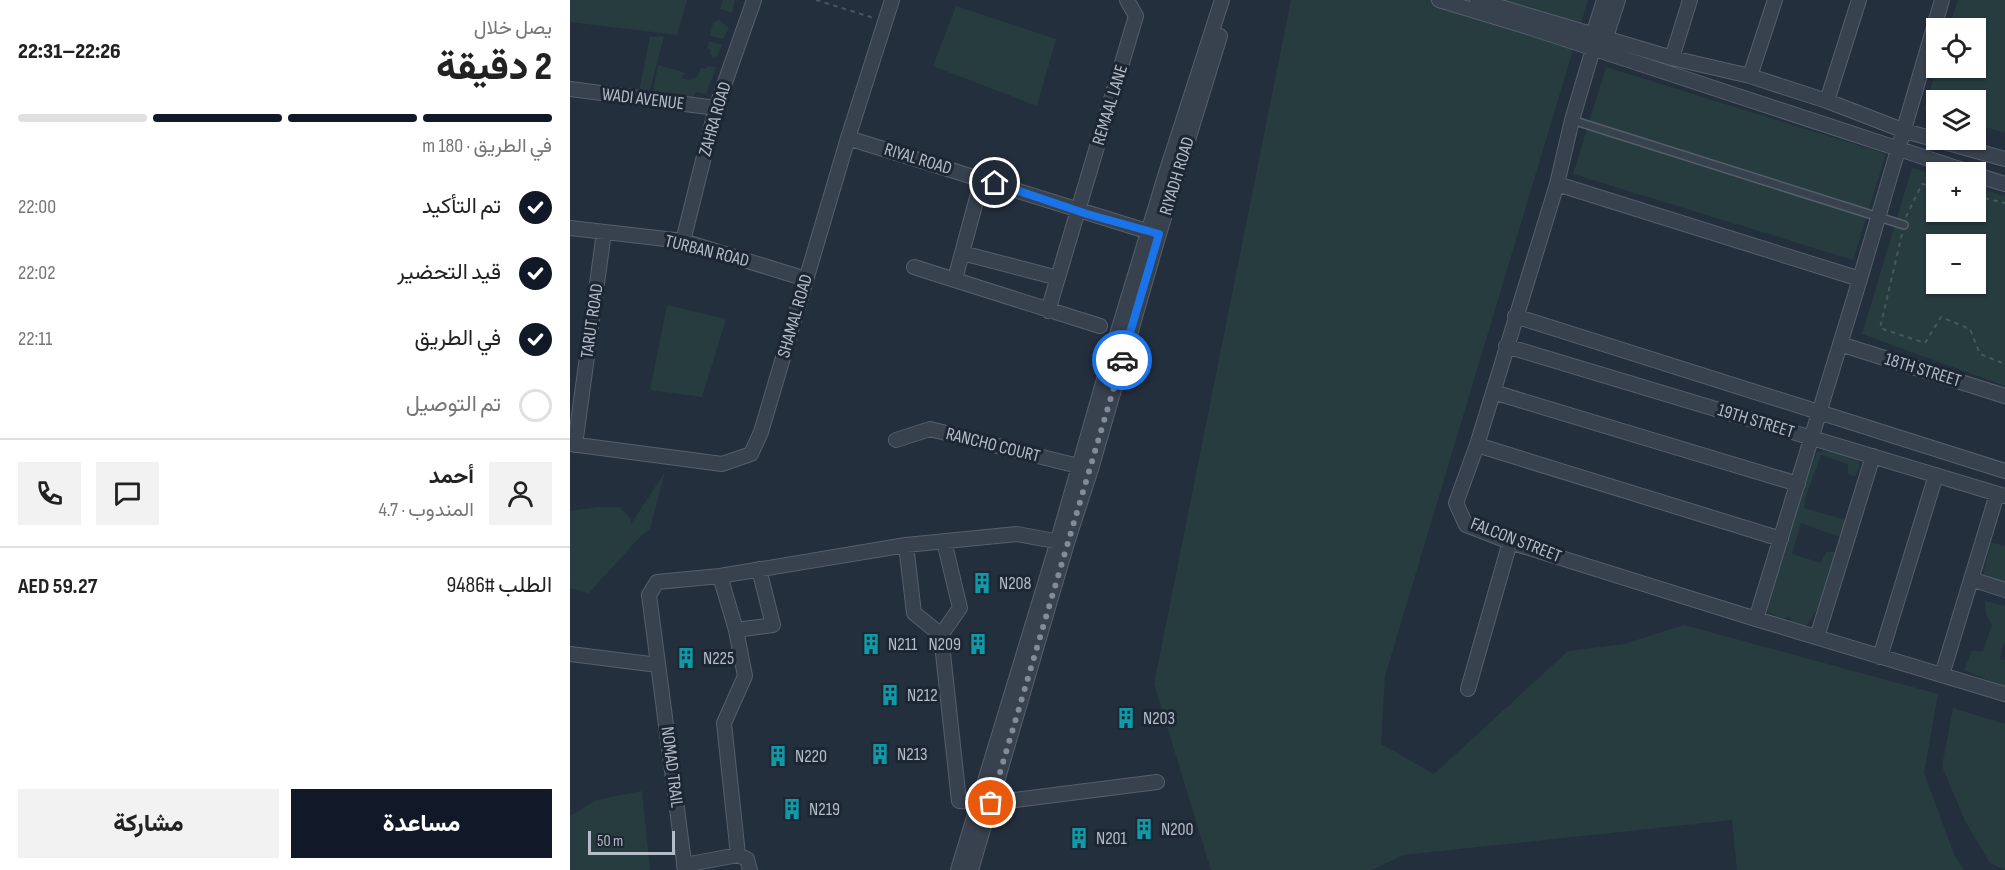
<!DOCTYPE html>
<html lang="ar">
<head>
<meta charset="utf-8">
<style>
	:root { --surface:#fff; --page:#f2f2f2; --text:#222; --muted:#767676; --line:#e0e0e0; --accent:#111827 }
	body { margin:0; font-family:"Sofia Sans Condensed",Vazirmatn,sans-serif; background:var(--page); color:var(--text); direction:rtl; height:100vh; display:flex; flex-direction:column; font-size:22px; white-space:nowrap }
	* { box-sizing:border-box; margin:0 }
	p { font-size:20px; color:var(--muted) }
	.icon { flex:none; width:33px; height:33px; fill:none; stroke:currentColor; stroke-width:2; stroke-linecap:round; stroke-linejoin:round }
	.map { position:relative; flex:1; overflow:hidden; direction:ltr }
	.sheet { display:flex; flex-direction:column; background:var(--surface); width:570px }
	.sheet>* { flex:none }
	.fabs { position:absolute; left:1356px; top:18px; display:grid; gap:12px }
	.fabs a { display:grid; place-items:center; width:60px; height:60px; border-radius:0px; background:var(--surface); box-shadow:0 2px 4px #0004; font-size:30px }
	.scale { position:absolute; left:18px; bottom:15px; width:87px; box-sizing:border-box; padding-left:6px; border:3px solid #b4bcc9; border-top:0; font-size:16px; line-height:21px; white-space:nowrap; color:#b4bcc9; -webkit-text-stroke:4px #1d2633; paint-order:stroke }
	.pin { position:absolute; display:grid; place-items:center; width:51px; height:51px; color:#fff; margin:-26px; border:3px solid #fff; border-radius:50%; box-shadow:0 2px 6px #0007 }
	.courier { position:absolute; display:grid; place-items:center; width:60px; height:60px; margin:-30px; border:4px solid #1a73e8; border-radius:50%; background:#fff; color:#222; box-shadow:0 2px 8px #0007 }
	.overview em { font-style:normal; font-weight:800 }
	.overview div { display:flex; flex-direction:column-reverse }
	.overview { display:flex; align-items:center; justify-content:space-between; height:102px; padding:0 18px }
	h1 { font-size:39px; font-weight:800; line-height:45px }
	.bar { display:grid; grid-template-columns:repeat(4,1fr); gap:9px 6px; align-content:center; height:72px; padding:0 18px }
	.bar i { height:8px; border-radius:4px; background:var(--line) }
	.bar .current { background:var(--accent) }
	.bar p { grid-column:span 4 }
	.line { display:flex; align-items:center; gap:15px; padding:0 18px; border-top:2px solid var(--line) }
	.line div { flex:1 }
	.round { display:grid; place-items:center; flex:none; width:63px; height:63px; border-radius:0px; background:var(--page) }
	ol { padding:0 18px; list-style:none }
	li { display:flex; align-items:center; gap:18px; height:66px }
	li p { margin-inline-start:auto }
	li .icon { padding:6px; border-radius:50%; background:var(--accent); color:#fff; stroke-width:4 }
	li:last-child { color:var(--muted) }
	li i { width:33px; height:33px; border:3px solid var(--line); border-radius:50% }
	.action { display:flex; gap:12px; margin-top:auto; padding:12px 18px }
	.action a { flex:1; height:69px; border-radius:0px; background:var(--accent); color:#fff; font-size:24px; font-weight:800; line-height:69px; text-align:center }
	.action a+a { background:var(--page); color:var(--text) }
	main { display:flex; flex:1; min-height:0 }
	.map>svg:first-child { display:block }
</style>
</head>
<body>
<main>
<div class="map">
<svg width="1435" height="870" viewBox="0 0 1435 870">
	<rect width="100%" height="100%" fill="#242f3e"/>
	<path fill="#263c3f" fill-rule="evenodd" d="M0,0H117L107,35L0,22Z
		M153,0H165L162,13L150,9Z
		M721,0H1018L815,676L811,744L864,774L998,651L1054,644L1114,625L1368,694L1354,773L1384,854L1394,870H1167L1162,820L833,855L802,870H641L584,684Z
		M1388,0H1435V133L1406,124V100H1366V113L1354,109L1367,68H1406V28H1379Z
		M386,6L486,39L467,106L363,66Z
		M149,20L159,28L153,39L140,36L143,23Z
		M94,36L80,90L69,92L80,37Z
		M139,41L152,45L147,56L143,57L140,54L141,50L137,48Z
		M88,65L113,72L116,74L112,75V78L119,80L128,76L131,68L136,69L138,66L146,67L136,94L126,92L123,98L83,92Z
		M1036,67L1316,154L1283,260L1003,174Z
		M1342,168L1366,175V212H1406V187L1435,196V386L1292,334ZM1366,244H1406V284H1366Z
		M97,305L156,319L132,397L80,390Z
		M1263,451L1287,459L1290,465L1285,477L1278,474V464L1251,455L1236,496L1234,508L1276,520L1270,537L1231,523L1222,554L1251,563L1256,552H1265L1249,607L1236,626L1220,622L1221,618L1217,617L1215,620L1198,612L1197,605L1234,484L1247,452Z
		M95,472L80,529L69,538L19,593L0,588V511L27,507H50L61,519V524Z
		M1421,542L1435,546V585L1412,579Z
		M1415,601L1435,606V643L1432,649L1430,659L1435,660V687L1394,670L1402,651H1413L1422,625L1416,614Z
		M1383,708L1435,724V870L1420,863L1395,821L1372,766Z
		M72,791L80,870H0V816L27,800Z"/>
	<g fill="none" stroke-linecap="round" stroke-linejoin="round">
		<defs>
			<path id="lane" d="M1002,120L1334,225"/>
			<path id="street" d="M869,0L961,28L1399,172
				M907,0L1102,58L1180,76L1257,101L1335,131L1435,159
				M1023,35L1034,0
				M1036,37L1048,0
				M1023,49L1002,120L987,184L907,445L886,503L896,525L940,542L1186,619L1435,694
				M1102,58L1120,0
				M1180,76L1205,0
				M0,89L146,108
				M1257,101L1289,0
				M278,138L586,234
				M1406,175L1435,184
				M987,184L1290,279
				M0,228L113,241L236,279
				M113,241L146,108L184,0
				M392,253L488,278
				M344,267L530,326
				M385,279L412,179
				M478,311L566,16L557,0
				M945,316L1435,471
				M1270,344L1435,396
				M936,346L1435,496
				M923,392L1228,484
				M326,440L360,429L516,468
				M0,444L152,464L181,454L191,432L278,138L322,0
				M5,445L34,232
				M907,445L1211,539
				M336,545L344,613L371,635L390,608L374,541
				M1401,579L1435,590
				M1186,619L1290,279L1372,0
				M166,630L203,625L189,569
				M371,635L389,801L421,803L587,782
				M1247,637L1303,456
				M0,654L88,665
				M1310,657L1366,475
				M1372,675L1427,494
				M898,689L940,542
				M168,855L177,859L180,870
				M114,865L168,855L154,723L175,676L166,630L150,576
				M115,870L79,595L87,582L150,576L336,545L447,534L496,543
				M388,870L484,554L543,348L596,173L652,0
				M401,870L497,543L521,469L589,234L650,36"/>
		</defs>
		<use href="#lane" stroke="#565f6c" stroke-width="10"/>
		<use href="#street" stroke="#565f6c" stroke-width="16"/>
		<path stroke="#44595c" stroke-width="2" stroke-dasharray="4.5 4.5" stroke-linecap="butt" d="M246,0L304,18
			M1406,196L1435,203
			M1336,217L1352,184L1366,187
			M1332,234L1310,328L1355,343L1371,317L1400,329L1410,354L1435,364"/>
		<use href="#lane" stroke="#38414e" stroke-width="7"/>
		<use href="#street" stroke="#38414e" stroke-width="14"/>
	</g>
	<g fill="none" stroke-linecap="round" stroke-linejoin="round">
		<path stroke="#828b98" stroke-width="6" stroke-dasharray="0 10.8" d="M421,803L552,360"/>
		<path stroke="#1a73e8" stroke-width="8" d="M425,183L517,214L589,234L552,360"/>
	</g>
	<defs>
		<symbol id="building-bare" viewBox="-9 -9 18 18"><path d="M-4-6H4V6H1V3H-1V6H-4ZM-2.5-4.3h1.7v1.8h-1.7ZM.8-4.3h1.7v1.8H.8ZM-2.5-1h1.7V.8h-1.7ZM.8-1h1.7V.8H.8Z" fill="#0f9aa8" stroke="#1d2633" stroke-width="2.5" paint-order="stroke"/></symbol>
	</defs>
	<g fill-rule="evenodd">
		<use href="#building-bare" x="397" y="568" width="30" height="30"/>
		<use href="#building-bare" x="286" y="629" width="30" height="30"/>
		<use href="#building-bare" x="393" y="629" width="30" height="30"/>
		<use href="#building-bare" x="101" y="643" width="30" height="30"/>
		<use href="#building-bare" x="305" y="680" width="30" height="30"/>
		<use href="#building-bare" x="541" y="703" width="30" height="30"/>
		<use href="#building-bare" x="295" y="739" width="30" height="30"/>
		<use href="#building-bare" x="193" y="741" width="30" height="30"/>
		<use href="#building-bare" x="207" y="794" width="30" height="30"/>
		<use href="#building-bare" x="559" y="814" width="30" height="30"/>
		<use href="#building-bare" x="494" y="823" width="30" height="30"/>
	</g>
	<g text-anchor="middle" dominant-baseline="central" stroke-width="6" stroke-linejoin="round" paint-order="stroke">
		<g font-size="18" fill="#b4bcc9" stroke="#1d2633">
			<text transform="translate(73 99) rotate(7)">WADI AVENUE</text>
			<text transform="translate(540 105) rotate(-73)">REMAAL LANE</text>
			<text transform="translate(145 119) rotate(-74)">ZAHRA ROAD</text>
			<text transform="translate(348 159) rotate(17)">RIYAL ROAD</text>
			<text transform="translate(607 176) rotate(-73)">RIYADH ROAD</text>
			<text transform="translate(137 251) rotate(14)">TURBAN ROAD</text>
			<text transform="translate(225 316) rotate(-74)">SHAMAL ROAD</text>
			<text transform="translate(22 321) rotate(-82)">TARUT ROAD</text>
			<text transform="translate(1353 370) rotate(17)">18TH STREET</text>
			<text transform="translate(1186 421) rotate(17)">19TH STREET</text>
			<text transform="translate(423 445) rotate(14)">RANCHO COURT</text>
			<text transform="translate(946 540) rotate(21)">FALCON STREET</text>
			<text transform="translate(102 767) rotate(83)">NOMAD TRAIL</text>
		</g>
		<g font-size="18" fill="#b4bcc9" stroke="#1d2633" text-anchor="start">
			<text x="429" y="583">N208</text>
			<text x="318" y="644">N211</text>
			<text x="391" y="644" text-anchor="end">N209</text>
			<text x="133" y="658">N225</text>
			<text x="337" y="695">N212</text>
			<text x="573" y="718">N203</text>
			<text x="327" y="754">N213</text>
			<text x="225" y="756">N220</text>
			<text x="239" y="809">N219</text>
			<text x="591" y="829">N200</text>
			<text x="526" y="838">N201</text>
		</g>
	</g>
</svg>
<div class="fabs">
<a><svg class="icon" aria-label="locate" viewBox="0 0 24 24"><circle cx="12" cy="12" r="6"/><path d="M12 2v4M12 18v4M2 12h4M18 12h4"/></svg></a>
<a><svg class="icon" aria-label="layers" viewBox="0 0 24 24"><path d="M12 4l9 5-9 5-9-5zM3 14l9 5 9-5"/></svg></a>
<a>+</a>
<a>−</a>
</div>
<div class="scale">50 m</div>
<div class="pin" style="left:421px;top:803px;background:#ea580c"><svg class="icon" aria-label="bag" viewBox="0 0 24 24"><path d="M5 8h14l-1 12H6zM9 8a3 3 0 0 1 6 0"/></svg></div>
<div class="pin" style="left:425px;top:183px;background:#1f2937"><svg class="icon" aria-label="home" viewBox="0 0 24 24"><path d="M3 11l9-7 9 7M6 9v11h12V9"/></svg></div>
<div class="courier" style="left:552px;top:360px"><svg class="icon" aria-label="car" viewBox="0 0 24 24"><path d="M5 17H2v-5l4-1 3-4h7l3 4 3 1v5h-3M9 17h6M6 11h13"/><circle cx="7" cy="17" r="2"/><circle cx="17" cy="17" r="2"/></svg></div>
</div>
<section class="sheet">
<div class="overview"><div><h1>2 دقيقة</h1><p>يصل خلال</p></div><em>22:26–22:31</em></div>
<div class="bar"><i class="current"></i><i class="current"></i><i class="current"></i><i></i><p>في الطريق · 180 m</p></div>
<ol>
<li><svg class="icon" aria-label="check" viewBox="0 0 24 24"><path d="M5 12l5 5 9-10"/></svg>تم التأكيد<p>22:00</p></li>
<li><svg class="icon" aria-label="check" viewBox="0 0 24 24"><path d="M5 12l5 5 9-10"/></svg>قيد التحضير<p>22:02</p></li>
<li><svg class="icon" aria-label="check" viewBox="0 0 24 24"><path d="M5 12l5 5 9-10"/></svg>في الطريق<p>22:11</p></li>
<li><i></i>تم التوصيل</li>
</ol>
<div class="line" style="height:108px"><a class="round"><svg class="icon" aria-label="person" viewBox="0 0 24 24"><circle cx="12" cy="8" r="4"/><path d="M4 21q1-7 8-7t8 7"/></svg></a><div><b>أحمد</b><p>المندوب · 4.7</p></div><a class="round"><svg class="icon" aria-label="chat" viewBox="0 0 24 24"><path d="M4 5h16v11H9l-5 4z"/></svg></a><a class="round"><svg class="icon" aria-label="phone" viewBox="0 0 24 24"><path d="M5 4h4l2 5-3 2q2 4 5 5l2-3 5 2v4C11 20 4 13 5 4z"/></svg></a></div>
<div class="line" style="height:78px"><div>الطلب #9486</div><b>AED 59.27</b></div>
<div class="action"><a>مساعدة</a><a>مشاركة</a></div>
</section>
</main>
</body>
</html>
